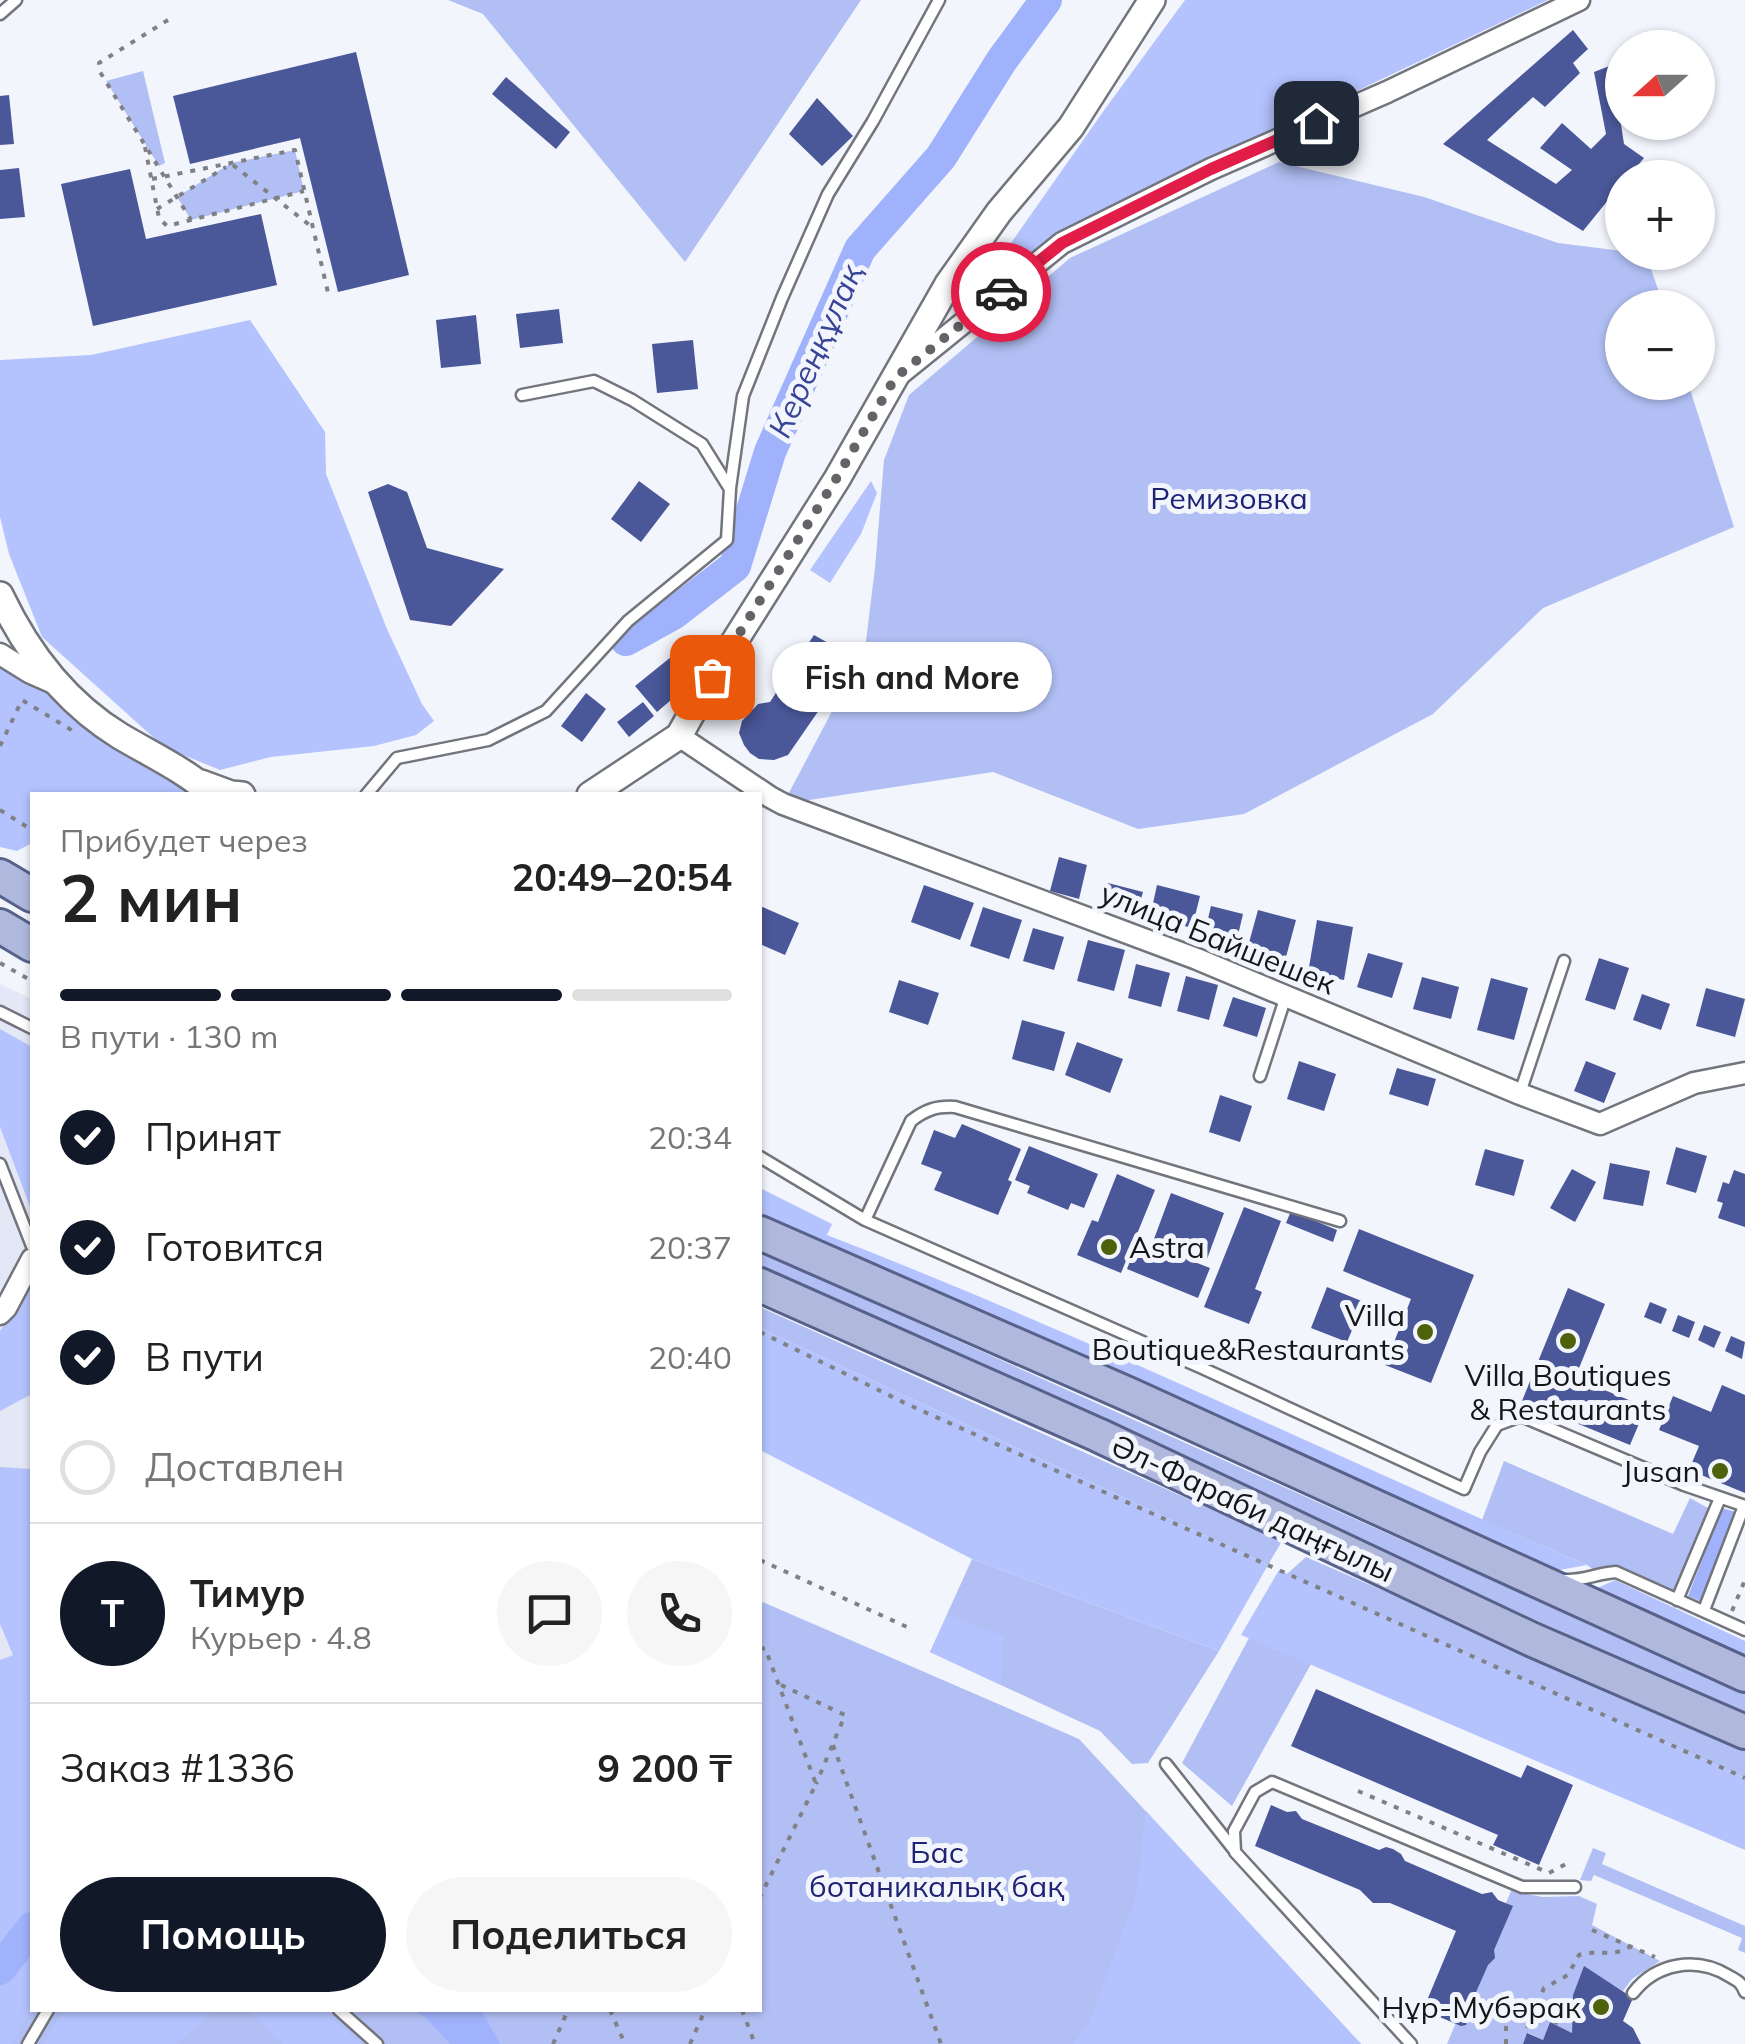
<!DOCTYPE html>
<html lang="ru">
<head>
<meta charset="utf-8">
<style>
	:root { --surface:#fff; --page:#f6f6f6; --text:#222; --muted:#767676; --line:#e0e0e0; --accent:#111827 }
	body { margin:0; font-family:Mulish,sans-serif; background:var(--page); color:var(--text); height:100vh; display:flex; flex-direction:column; font-size:38px; white-space:nowrap }
	* { box-sizing:border-box; margin:0 }
	p { font-size:32px; color:var(--muted) }
	.icon { flex:none; width:55px; height:55px; fill:none; stroke:currentColor; stroke-width:2; stroke-linecap:round; stroke-linejoin:round }
	.map { position:relative; flex:1; overflow:hidden }
	.details { position:absolute; left:30px; top:792px; width:732px; height:1220px; display:flex; flex-direction:column; background:var(--surface); border-radius:0px; box-shadow:0 2px 8px #0004 }
	.details>* { flex:none }
	.needle { width:65px; rotate:249deg }
	.buttons { position:absolute; left:1605px; top:30px; display:grid; gap:20px }
	.buttons a { display:grid; place-items:center; width:110px; height:110px; border-radius:50%; background:var(--surface); box-shadow:0 2px 8px #0004; font-size:50px }
	.pin { position:absolute; display:grid; place-items:center; width:85px; height:85px; color:#fff; margin:-42px; border-radius:20px; box-shadow:0 5px 15px #0006 }
	.courier { position:absolute; display:grid; place-items:center; width:100px; height:100px; margin:-50px; border:8px solid #e11d48; border-radius:50%; background:#fff; color:#222; box-shadow:0 2px 12px #0007 }
	.bubble { position:absolute; height:70px; border-radius:35px; background:var(--surface); box-shadow:0 2px 8px #0004; font-size:32px; font-weight:700; line-height:70px; text-align:center }
	.headline em { font-style:normal; font-weight:700 }
	.headline div { display:flex; flex-direction:column-reverse }
	.headline { display:flex; align-items:center; justify-content:space-between; height:170px; padding:0 30px }
	h1 { font-size:65px; font-weight:700; line-height:75px }
	.bar { display:grid; grid-template-columns:repeat(4,1fr); gap:15px 10px; align-content:center; height:120px; padding:0 30px }
	.bar i { height:12px; border-radius:8px; background:var(--line) }
	.bar .on { background:var(--accent) }
	.bar p { grid-column:span 4 }
	.line { display:flex; align-items:center; gap:25px; padding:0 30px; border-top:2px solid var(--line) }
	.line div { flex:1 }
	.round { display:grid; place-items:center; flex:none; width:105px; height:105px; border-radius:52px; background:var(--page) }
	ol { padding:0 30px; list-style:none }
	li { display:flex; align-items:center; gap:30px; height:110px }
	li p { margin-inline-start:auto }
	li .icon { padding:10px; border-radius:50%; background:var(--accent); color:#fff; stroke-width:4 }
	li:last-child { color:var(--muted) }
	li i { width:55px; height:55px; border:5px solid var(--line); border-radius:50% }
	.action { display:flex; gap:20px; margin-top:auto; padding:20px 30px }
	.action a { flex:1; height:115px; border-radius:60px; background:var(--accent); color:#fff; font-size:40px; font-weight:700; line-height:115px; text-align:center }
	.action a+a { background:var(--page); color:var(--text) }
	.map>svg:first-child { display:block }
</style>
</head>
<body>
<div class="map">
<svg width="1745" height="2044" viewBox="0 0 1745 2044">
	<rect width="100%" height="100%" fill="#f2f5fc"/>
	<path fill="#e3e7f6" d="M0,984L32,999V1914L0,1956Z"/>
	<path fill="#b1bff4" d="M448,0H861L685,262L483,14Z
		M143,71L165,163L159,166L106,81Z
		M295,150L304,191L191,220L177,197L231,163Z
		M1279,162L1424,197L1558,243L1646,254L1664,307L1622,308V382L1688,383L1734,527L1543,608L1433,714L1244,814L1138,829L993,772L783,804L865,649L875,568L884,460L909,395L1070,258Z
		M760,1252L1745,1694V1715L760,1268Z
		M760,1307L1282,1541L1268,1565L760,1328Z
		M1504,1461L1673,1534L1690,1498L1715,1512L1677,1600L1616,1572L1598,1573L1587,1565L1482,1520Z
		M1306,1557L1745,1748V1778L1287,1574Z
		M972,1559L1219,1651L1148,1763L1132,1764L1100,1731L930,1652Z
		M760,1601L1079,1739L1361,2044H0V1956L32,1914V2010H760Z
		M1249,1638L1311,1664L1232,1806L1182,1763Z
		M1593,1848L1606,1853L1602,1864L1745,1926V1953L1738,1950L1742,1938L1594,1875L1591,1881L1580,1880Z
		M1511,1891L1543,1897L1579,1896L1597,1904L1592,1925L1660,1961L1632,1979L1623,1991L1584,1967L1573,1995L1572,2033L1550,2022L1543,2040L1528,2033L1523,2044H1447Z"/>
	<path fill="#b4c3fe" d="M1185,0H1548L1111,208L964,310L1105,109Z
		M250,320L325,432L326,474L387,629L422,704L434,721L416,735L374,746L271,757L220,770L164,747L42,637L9,554L0,517V360L91,355Z
		M871,481L877,493L861,534L830,583L810,570Z
		M0,654L212,795H32V843L17,851L0,847Z
		M0,1029L32,1047V1200L31,1209L0,1127Z
		M760,1188L832,1224L827,1235C1085,1335 1333,1456 1587,1565L1549,1572L760,1217Z
		M32,1287V1394L0,1411V1331Z
		M760,1328L1268,1565L1219,1651L972,1559L760,1450Z
		M0,1467L32,1469V2006L12,2044H0V1660L13,1655L0,1624Z
		M1279,1570L1745,1778V1850L1241,1635Z
		M1615,1580L1745,1641V1660L1593,1590Z
		M947,1615L1003,1636L1001,1685L930,1652Z
		M1146,1811L1361,2044H1073L1089,2023L1136,1896Z
		M64,2010H215L176,2044H43Z
		M249,2010H324L361,2044H283Z"/>
	<path fill="#a0b2fb" d="M1722,1508L1736,1512L1700,1601L1688,1596Z
		M414,2010H481L500,2044H450L426,2018Z"/>
	<g fill="none" stroke-linecap="round" stroke-linejoin="round">
		<path stroke="#a0b2fb" stroke-width="32" d="M626,640L673,614L735,566L770,452L860,249L941,157L1002,60L1046,0
			M0,1969L32,1928"/>
	</g>
	<path fill="#4a5798" d="M1573,30L1588,49L1573,63L1580,73L1545,107L1533,97L1487,140L1556,184L1572,170L1540,148L1562,123L1591,149L1606,134L1594,72L1612,65L1624,144L1644,158L1627,178H1622V183L1583,231L1443,144Z
		M356,52L409,275L338,292L300,138L190,164L173,96Z
		M506,77L570,132L556,149L492,94Z
		M9,95L14,144L0,145V96Z
		M817,98L853,136L822,166L789,134Z
		M19,168L25,217L0,219V170Z
		M130,169L146,239L261,214L277,285L93,326L61,184Z
		M559,309L563,343L520,348L516,314Z
		M476,315L481,364L441,368L436,320Z
		M693,340L698,389L657,393L652,344Z
		M639,481L670,504L641,542L611,519Z
		M388,484L407,492L427,548L504,569L451,626L410,620L368,492Z
		M814,635L855,658L788,755L774,760L759,759L750,753L744,745L739,733L742,721L758,704L770,702Z
		M671,657L692,682L657,712L635,686Z
		M586,693L606,709L582,742L561,726Z
		M643,702L654,716L629,737L617,722Z
		M1059,857L1087,865L1079,899L1050,891Z
		M1108,883L1143,892L1136,916L1101,907Z
		M924,885L974,903L960,940L911,922Z
		M1157,885L1200,896L1192,928L1150,917Z
		M760,906L799,923L785,955L760,944Z
		M1211,906L1243,914L1234,952L1202,944Z
		M983,907L1022,920L1009,959L970,946Z
		M1258,910L1296,920L1283,968L1245,957Z
		M1317,920L1353,927L1344,980L1308,973Z
		M1033,928L1064,937L1054,970L1023,961Z
		M1088,940L1125,950L1114,991L1077,981Z
		M1368,953L1403,963L1392,998L1357,987Z
		M1599,958L1629,968L1615,1010L1585,1000Z
		M1136,964L1170,973L1161,1007L1128,998Z
		M1186,976L1218,985L1209,1020L1177,1011Z
		M1422,977L1459,987L1451,1019L1413,1009Z
		M1491,978L1528,988L1514,1040L1477,1030Z
		M899,980L939,993L928,1025L889,1012Z
		M1706,988L1745,999L1735,1037L1696,1026Z
		M1642,994L1670,1004L1661,1030L1633,1020Z
		M1233,997L1266,1008L1257,1037L1223,1026Z
		M1022,1020L1065,1032L1054,1071L1012,1059Z
		M1077,1042L1123,1059L1110,1093L1065,1075Z
		M1299,1061L1336,1074L1324,1111L1287,1099Z
		M1586,1061L1616,1073L1604,1103L1574,1091Z
		M1397,1068L1436,1079L1428,1106L1389,1094Z
		M1220,1095L1252,1106L1240,1142L1209,1132Z
		M962,1124L1021,1149L1008,1180L1012,1182L998,1215L934,1190L942,1172L921,1164L934,1130L955,1138Z
		M1029,1146L1098,1174L1084,1208L1071,1203L1068,1210L1027,1193L1030,1186L1015,1180Z
		M1676,1147L1707,1156L1696,1193L1666,1184Z
		M1485,1149L1524,1160L1514,1196L1475,1185Z
		M1610,1163L1650,1171L1643,1206L1603,1199Z
		M1572,1169L1596,1182L1575,1222L1550,1208Z
		M1734,1170L1745,1174V1227L1718,1218L1723,1203L1717,1201L1723,1182L1729,1184Z
		M1117,1174L1155,1190L1121,1273L1077,1255L1092,1220L1098,1222Z
		M1171,1193L1224,1213L1207,1259L1154,1239Z
		M1244,1207L1281,1221L1255,1289L1262,1292L1249,1324L1204,1307Z
		M1291,1211L1337,1230L1333,1242L1286,1223Z
		M1359,1229L1474,1275L1431,1383L1385,1365L1411,1299L1343,1271Z
		M1138,1240L1210,1268L1198,1298L1127,1269Z
		M1327,1287L1364,1302L1347,1342L1311,1328Z
		M1568,1288L1605,1304L1575,1378L1646,1407L1630,1445L1522,1401Z
		M1650,1302L1667,1309L1661,1324L1644,1317Z
		M1678,1315L1695,1322L1689,1338L1672,1331Z
		M1704,1325L1721,1332L1714,1348L1698,1340Z
		M1731,1336L1745,1342L1742,1359L1725,1351Z
		M1722,1385L1745,1395V1493L1689,1470L1699,1446L1659,1430L1673,1396L1711,1412Z
		M1316,1689L1521,1778L1527,1765L1573,1785L1539,1865L1493,1845L1498,1835L1291,1746Z
		M1271,1805L1287,1812L1296,1811L1302,1819L1379,1850L1386,1847L1393,1849L1401,1854L1405,1861L1482,1894L1492,1892L1498,1900L1513,1906L1494,1950L1495,1958L1488,1965L1469,2008L1470,2014L1466,2025L1461,2026L1423,2010L1456,1931L1390,1903H1373L1360,1890L1255,1846Z
		M1584,1966L1633,1998L1623,2021L1633,2028L1641,2044H1523L1527,2033L1543,2040L1550,2022L1572,2033L1573,1995Z"/>
	<g fill="none" stroke-linecap="round" stroke-linejoin="round">
		<defs>
			<path id="service" d="M0,14L16,0
				M730,488L743,396L782,298L828,194L873,121L939,0
				M366,795L397,758L488,740L546,711L628,621L727,540L730,489L702,444L632,400L594,381L522,395
				M0,1012L32,1028
				M1260,1076L1286,996
				M1520,1093L1564,961
				M760,1157L865,1220L1202,1368L1464,1489L1480,1452L1497,1425L1521,1416L1684,1485L1745,1506
				M0,1164L32,1246
				M865,1220L911,1121C925,1110 936,1106 955,1107L1340,1221
				M1565,1580C1583,1581 1598,1573 1616,1572L1745,1630
				M1677,1600L1720,1498
				M1704,1610L1744,1506
				M1166,1764L1235,1851
				M1633,1993C1656,1963 1696,1956 1729,1976C1738,1981 1741,1982 1745,1992
				M339,2010L377,2044
				M28,2044L48,2010
				M1411,2044L1235,1852L1234,1831L1255,1792L1272,1782L1522,1887H1575"/>
			<path id="minor" d="M900,374L1062,243L1211,169L1387,92L1579,0
				M0,654L29,672L56,684
				M679,736L770,797L783,804L1197,959L1520,1094L1600,1124L1694,1083L1745,1073
				M0,1314L6,1308L32,1259"/>
			<path id="tertiary" d="M0,595C27,652 66,703 120,736C152,755 185,770 213,795
				M201,783L231,794L242,795
				M590,795L679,736L712,677L837,479L948,284L999,212L1071,127L1152,0"/>
			<path id="primary" d="M0,876L32,895
				M0,926L32,945
				M760,1233L1130,1395L1745,1675
				M760,1285L1098,1435L1533,1640L1745,1732"/>
		</defs>
		<use href="#service" stroke="#73757c" stroke-width="15"/>
		<use href="#minor" stroke="#73757c" stroke-width="25"/>
		<use href="#tertiary" stroke="#73757c" stroke-width="30"/>
		<use href="#primary" stroke="#576189" stroke-width="38"/>
		<path stroke="#7f8185" stroke-width="4" stroke-dasharray="5 8" stroke-linecap="butt" d="M168,20L99,63L100,72L191,220
			M145,147L159,218L167,226L304,191
			M233,165L312,227
			M152,179L295,150L329,297
			M157,209L226,167
			M0,746L22,700L78,734
			M0,810L32,830
			M0,963L32,981
			M760,1332L909,1405L1745,1778
			M760,1560L907,1627
			M1732,1611L1745,1580
			M760,1649L765,1648L816,1784L760,1897
			M781,1685L845,1715L816,1784
			M833,1745L941,2044
			M1358,1791L1549,1873L1566,1864
			M1592,1930L1655,1957
			M610,2010L625,2044
			M742,2010L755,2044
			M1527,2028L1544,1988L1568,1975L1579,1955C1596,1949 1615,1958 1631,1946
			M553,2044L568,2010
			M690,2044L705,2010
			M1506,2044V2004L1558,2023"/>
		<use href="#service" stroke="#fff" stroke-width="10"/>
		<use href="#minor" stroke="#fff" stroke-width="20"/>
		<use href="#tertiary" stroke="#fff" stroke-width="25"/>
		<use href="#primary" stroke="#b0b9dd" stroke-width="32"/>
	</g>
	<g fill="none" stroke-linecap="round" stroke-linejoin="round">
		<path stroke="#626468" stroke-width="10" stroke-dasharray="0 18" d="M712,677L836,479L895,378L1001,292"/>
		<path stroke="#e11d48" stroke-width="12" d="M1001,292L1062,243L1211,169L1316,123"/>
	</g>
	<g fill="#4d620b" stroke="#f2f5fc" stroke-width="4">
		<circle cx="1109" cy="1247" r="10"/>
		<circle cx="1425" cy="1332" r="10"/>
		<circle cx="1568" cy="1341" r="10"/>
		<circle cx="1720" cy="1471" r="10"/>
		<circle cx="1601" cy="2007" r="10"/>
	</g>
	<g text-anchor="middle" dominant-baseline="central" stroke-width="10" stroke-linejoin="round" paint-order="stroke">
		<g font-size="30" fill="#1f2374" stroke="#f2f5fc">
			<text x="1229" y="498">Ремизовка</text>
			<text x="937" y="1852">Бас<tspan x="937" dy="34">ботаникалық бақ</tspan></text>
		</g>
		<g font-size="30" fill="#151618" stroke="#f2f5fc">
			<text transform="translate(1218 938) rotate(22)">улица Байшешек</text>
			<text transform="translate(1253 1508) rotate(25)">Әл-Фараби даңғылы</text>
		</g>
		<g font-size="30" fill="#151618" stroke="#f2f5fc" text-anchor="end">
			<text x="1129" y="1247" text-anchor="start">Astra</text>
			<text x="1405" y="1315">Villa<tspan x="1405" dy="34">Boutique&amp;Restaurants</tspan></text>
			<text x="1568" y="1375" text-anchor="middle">Villa Boutiques<tspan x="1568" dy="34">&amp; Restaurants</tspan></text>
			<text x="1700" y="1471">Jusan</text>
			<text x="1581" y="2007">Нұр-Мубәрак</text>
		</g>
		<g font-size="32" font-style="italic" fill="#384497" stroke="#f2f5fc">
			<text transform="translate(815 350) rotate(-66)">Кереңқұлақ</text>
		</g>
	</g>
</svg>
<div class="buttons">
<a><svg class="needle" viewBox="-14 -14 28 28"><path d="M0-13l5 13h-10z" fill="#e53935"/><path d="M0 13l5-13h-10z" fill="#767676"/></svg></a>
<a>+</a>
<a>−</a>
</div>
<div class="pin" style="left:712px;top:677px;background:#ea580c"><svg class="icon" aria-label="bag" viewBox="0 0 24 24"><path d="M5 8h14l-1 12H6zM9 8a3 3 0 0 1 6 0"/></svg></div>
<div class="pin" style="left:1316px;top:123px;background:#1f2937"><svg class="icon" aria-label="home" viewBox="0 0 24 24"><path d="M3 11l9-7 9 7M6 9v11h12V9"/></svg></div>
<div class="courier" style="left:1001px;top:292px"><svg class="icon" aria-label="car" viewBox="0 0 24 24"><path d="M5 17H2v-5l4-1 3-4h7l3 4 3 1v5h-3M9 17h6M6 11h13"/><circle cx="7" cy="17" r="2"/><circle cx="17" cy="17" r="2"/></svg></div>
<div class="bubble" style="left:772px;top:642px;width:280px">Fish and More</div>
<section class="details">
<div class="headline"><div><h1>2 мин</h1><p>Прибудет через</p></div><em>20:49–20:54</em></div>
<div class="bar"><i class="on"></i><i class="on"></i><i class="on"></i><i></i><p>В пути · 130 m</p></div>
<ol>
<li><svg class="icon" aria-label="check" viewBox="0 0 24 24"><path d="M5 12l5 5 9-10"/></svg>Принят<p>20:34</p></li>
<li><svg class="icon" aria-label="check" viewBox="0 0 24 24"><path d="M5 12l5 5 9-10"/></svg>Готовится<p>20:37</p></li>
<li><svg class="icon" aria-label="check" viewBox="0 0 24 24"><path d="M5 12l5 5 9-10"/></svg>В пути<p>20:40</p></li>
<li><i></i>Доставлен</li>
</ol>
<div class="line" style="height:180px"><b class="round" style="background:var(--accent);color:#fff">Т</b><div><b>Тимур</b><p>Курьер · 4.8</p></div><a class="round"><svg class="icon" aria-label="chat" viewBox="0 0 24 24"><path d="M4 5h16v11H9l-5 4z"/></svg></a><a class="round"><svg class="icon" aria-label="phone" viewBox="0 0 24 24"><path d="M5 4h4l2 5-3 2q2 4 5 5l2-3 5 2v4C11 20 4 13 5 4z"/></svg></a></div>
<div class="line" style="height:130px"><div>Заказ #1336</div><b>9 200 ₸</b></div>
<div class="action"><a>Помощь</a><a>Поделиться</a></div>
</section>
</div>
</body>
</html>
